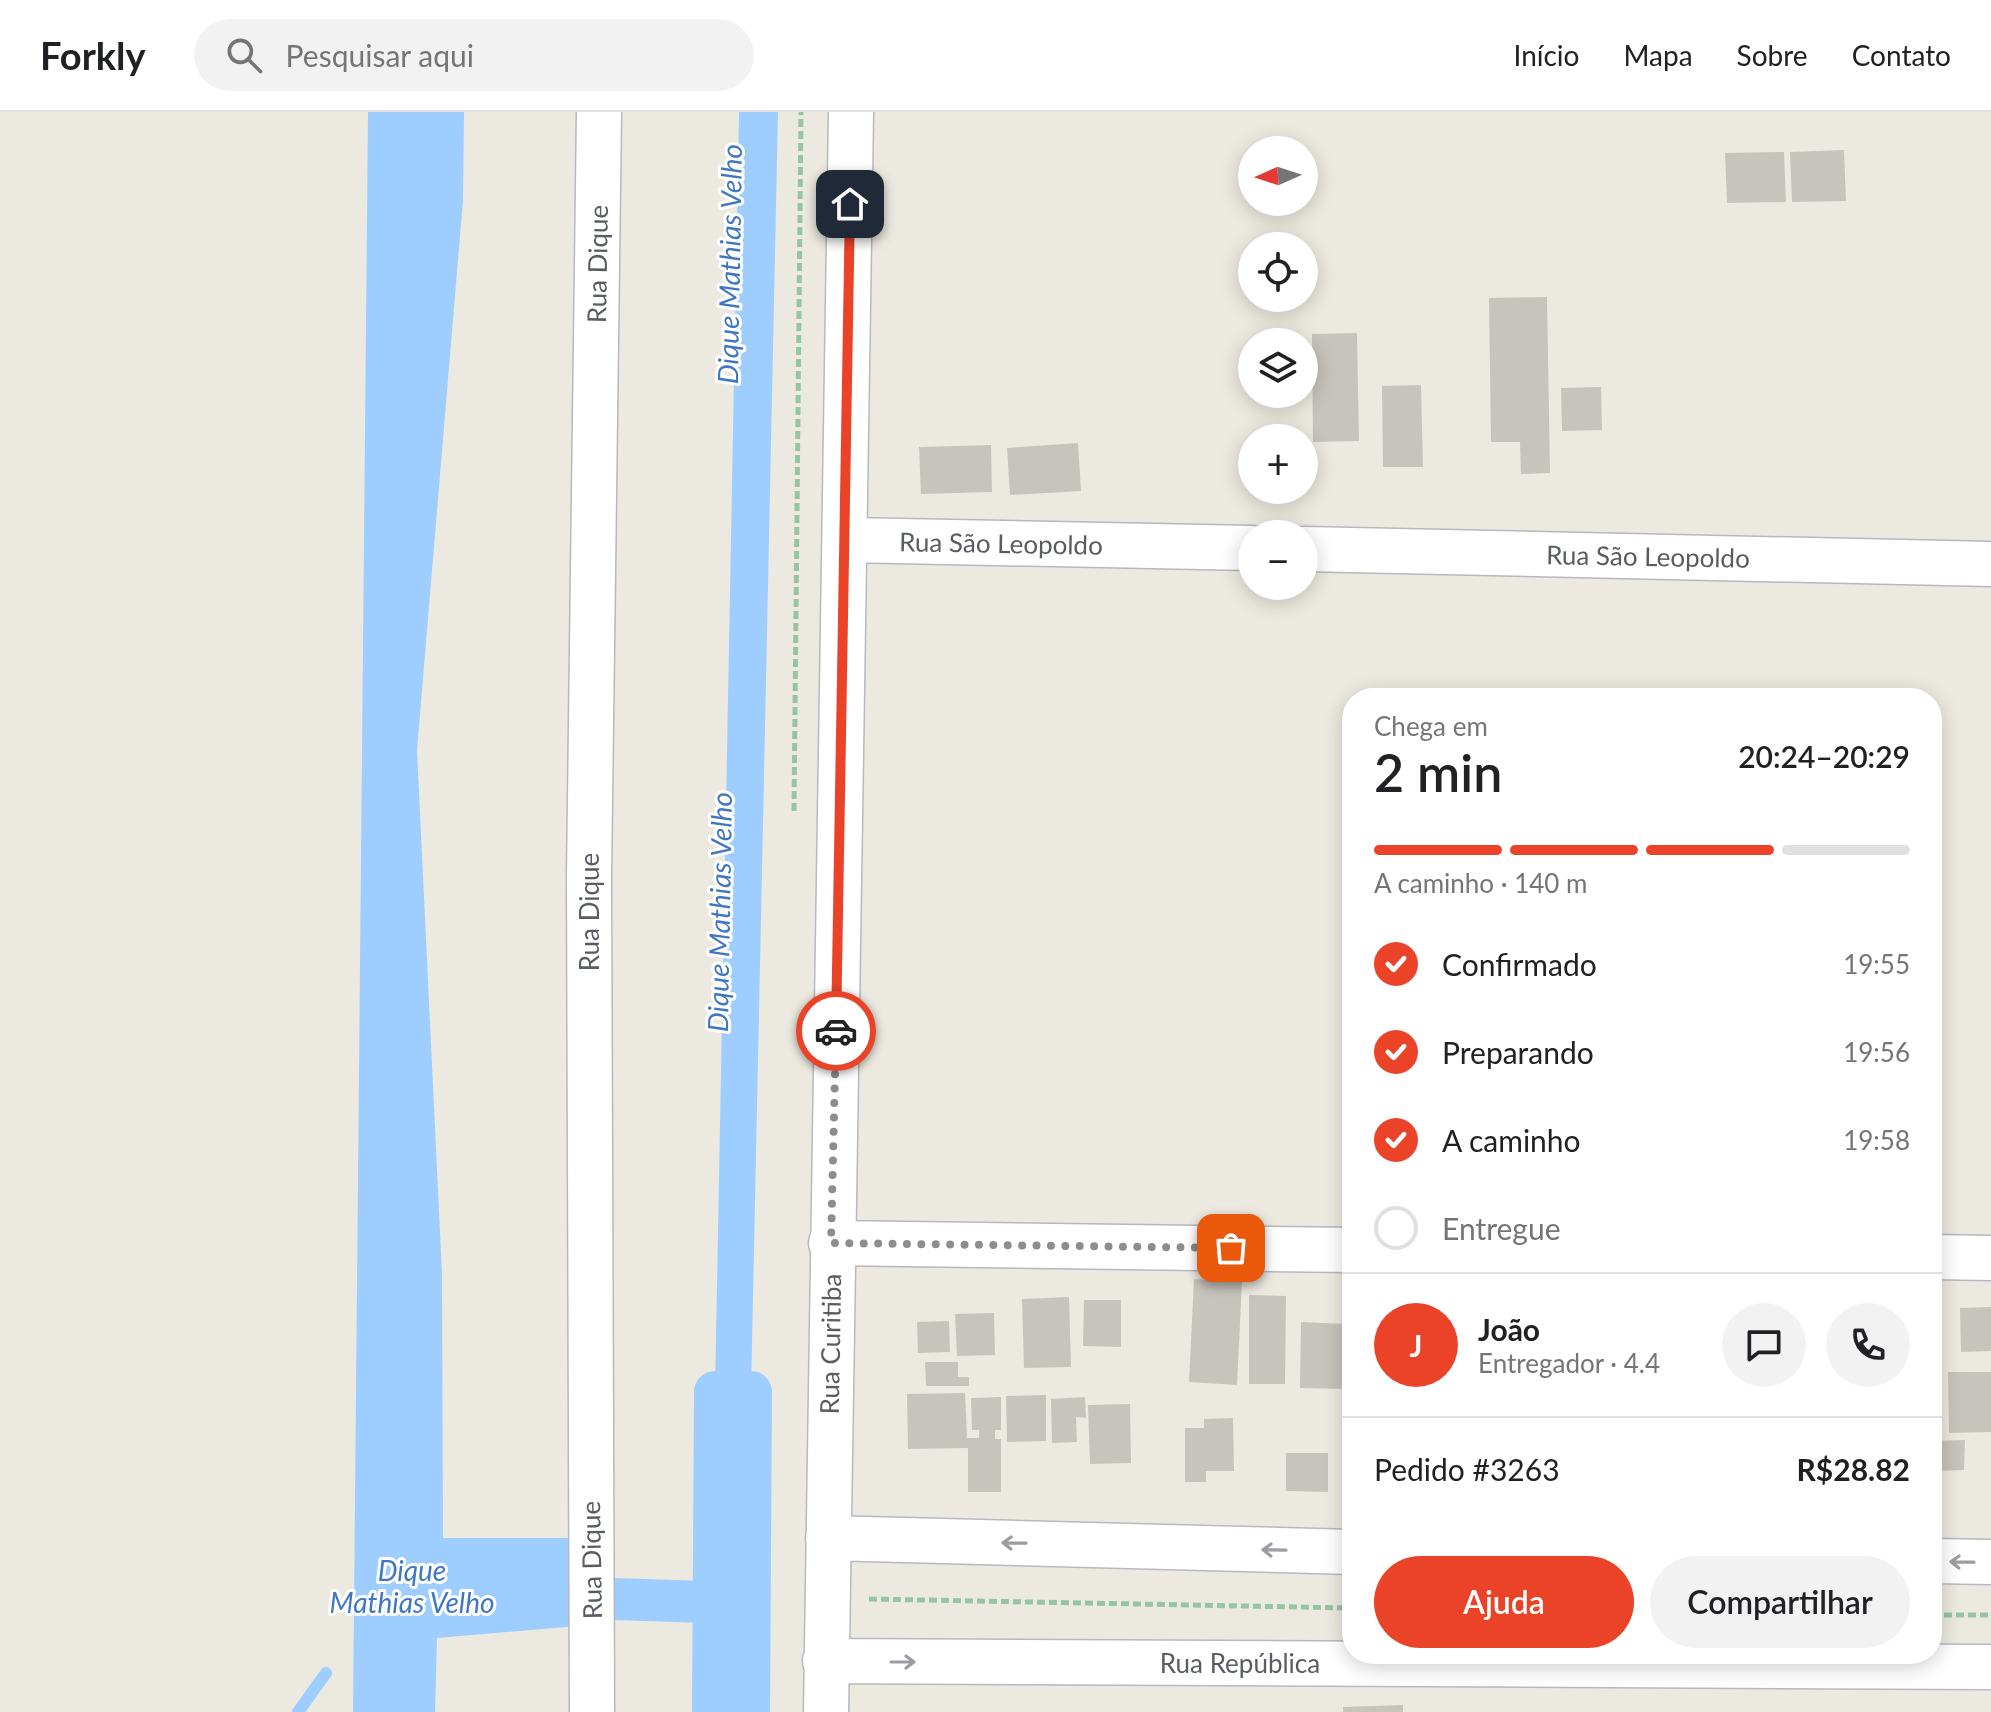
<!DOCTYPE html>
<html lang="pt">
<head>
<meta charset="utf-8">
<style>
	:root { --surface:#fff; --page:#f2f2f2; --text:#202124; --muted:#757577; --line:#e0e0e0; --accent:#ea4328 }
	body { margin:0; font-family:Lato,sans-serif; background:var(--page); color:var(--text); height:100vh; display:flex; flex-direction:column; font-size:30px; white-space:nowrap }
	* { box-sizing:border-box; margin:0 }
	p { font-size:26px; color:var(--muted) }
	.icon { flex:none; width:44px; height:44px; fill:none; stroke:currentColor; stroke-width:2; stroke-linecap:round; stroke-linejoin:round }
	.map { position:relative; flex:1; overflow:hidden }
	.panel { position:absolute; left:1342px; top:576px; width:600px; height:976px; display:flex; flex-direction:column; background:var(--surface); border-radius:32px; box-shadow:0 4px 20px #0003 }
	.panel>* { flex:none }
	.needle { width:52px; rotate:267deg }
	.controls { position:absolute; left:1238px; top:24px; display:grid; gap:16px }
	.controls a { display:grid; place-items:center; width:80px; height:80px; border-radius:50%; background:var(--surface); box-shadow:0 4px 20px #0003; font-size:40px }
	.pin { position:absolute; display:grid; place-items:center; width:68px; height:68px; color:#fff; margin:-34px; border-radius:16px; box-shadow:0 4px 12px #0006 }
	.courier { position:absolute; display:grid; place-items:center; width:80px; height:80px; margin:-40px; border:6px solid #ea4328; border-radius:50%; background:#fff; color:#222; box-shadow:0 2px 10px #0007 }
	.head em { font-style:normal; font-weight:600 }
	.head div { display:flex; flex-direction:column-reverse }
	.head { display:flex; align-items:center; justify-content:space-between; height:136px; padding:0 32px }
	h1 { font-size:52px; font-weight:600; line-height:60px }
	.bar { display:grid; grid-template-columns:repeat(4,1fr); gap:12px 8px; align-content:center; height:96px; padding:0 32px }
	.bar i { height:10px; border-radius:6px; background:var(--line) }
	.bar .current { background:var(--accent) }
	.bar p { grid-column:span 4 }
	.line { display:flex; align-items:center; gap:20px; padding:0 32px; border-top:2px solid var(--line) }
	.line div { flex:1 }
	.round { display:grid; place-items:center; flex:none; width:84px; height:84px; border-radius:42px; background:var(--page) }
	ol { padding:0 32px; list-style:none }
	li { display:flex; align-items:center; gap:24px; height:88px }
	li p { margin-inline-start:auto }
	li .icon { padding:8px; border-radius:50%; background:var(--accent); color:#fff; stroke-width:4 }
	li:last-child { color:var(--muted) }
	li i { width:44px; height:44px; border:4px solid var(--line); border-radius:50% }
	.action { display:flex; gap:16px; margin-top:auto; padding:16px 32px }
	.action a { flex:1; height:92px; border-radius:48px; background:var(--accent); color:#fff; font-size:32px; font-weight:600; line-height:92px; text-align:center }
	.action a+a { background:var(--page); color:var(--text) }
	header { display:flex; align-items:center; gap:48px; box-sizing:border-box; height:112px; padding:0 40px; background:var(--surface); border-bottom:2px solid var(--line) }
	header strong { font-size:38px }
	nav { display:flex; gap:44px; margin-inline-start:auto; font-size:28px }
	.search { width:560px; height:72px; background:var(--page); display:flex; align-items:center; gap:20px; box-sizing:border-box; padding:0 28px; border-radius:44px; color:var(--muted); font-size:30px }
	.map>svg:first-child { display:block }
</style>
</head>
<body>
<header>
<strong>Forkly</strong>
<div class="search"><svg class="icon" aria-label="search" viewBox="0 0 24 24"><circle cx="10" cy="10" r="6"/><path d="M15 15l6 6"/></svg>Pesquisar aqui</div>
<nav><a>Início</a><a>Mapa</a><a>Sobre</a><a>Contato</a></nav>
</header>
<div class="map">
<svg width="1991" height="1600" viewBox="0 0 1991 1600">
	<rect width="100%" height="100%" fill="#eceae0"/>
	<path fill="#9dceff" d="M368,0H464L463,88L417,638L442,1162L443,1426H575L578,1514L437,1526L435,1600H353Z
		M739,0H778L751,1280H715Z"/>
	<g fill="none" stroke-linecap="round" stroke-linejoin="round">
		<path stroke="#9dceff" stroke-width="12" d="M298,1600L326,1561
			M731,1600L735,1263"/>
		<path stroke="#9dceff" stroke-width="42" d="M556,1485L734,1491
			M713,1600L715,1280H751L749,1600"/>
	</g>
	<path fill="#c7c4bd" d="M1844,38L1846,89L1792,90L1790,40Z
		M1784,40L1786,90L1727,91L1725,41Z
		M1547,185L1550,361L1521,362L1520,330H1491L1489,186Z
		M1357,221L1359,329L1313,330L1312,222Z
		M1421,273L1423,355H1383L1382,274Z
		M1601,275L1602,318L1562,319L1561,276Z
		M1078,331L1081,379L1010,383L1007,336Z
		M991,333L992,380L921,382L919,335Z
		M1194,1167L1242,1170L1237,1273L1189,1270Z
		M1249,1183L1286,1184L1285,1272H1249Z
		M1069,1185L1071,1255L1024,1256L1022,1187Z
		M1084,1188H1121V1235L1083,1234Z
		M1991,1195V1239L1961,1240L1960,1196Z
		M994,1201L995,1243L957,1244L955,1202Z
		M949,1209L950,1240L918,1241L917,1210Z
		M1301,1210L1345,1212L1343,1277L1300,1276Z
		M1932,1214H1940L1939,1283H1932Z
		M925,1250H958V1265H969V1274H926Z
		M1948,1260H1991V1320L1949,1321Z
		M965,1281L967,1326H979V1318H972L971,1286L1001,1285V1318H995V1327H1001V1380H968V1336L908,1337L907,1282Z
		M1046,1283V1329L1007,1330L1006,1284Z
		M1085,1285L1086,1306L1076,1305L1077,1330L1052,1331L1051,1287Z
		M1932,1290H1937L1936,1329L1965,1328L1964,1358L1937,1359V1390H1932Z
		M1130,1292L1131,1351L1090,1352L1088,1293Z
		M1233,1306L1234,1359H1206V1370H1185V1316H1204V1307Z
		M1346,1322H1352V1355H1347Z
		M1286,1341H1328V1380L1286,1379Z
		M1403,1593V1600H1343V1595Z"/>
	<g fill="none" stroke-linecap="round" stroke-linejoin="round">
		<defs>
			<path id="street" d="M847,428L1252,436
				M1304,437L1991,452
				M831,1131L1352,1138
				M1932,1145L1991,1146
				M592,1600L589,765L599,0"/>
			<path id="secondary" d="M828,1426L1352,1440
				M1932,1449L1991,1450
				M825,1549L1991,1555
				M826,1600L851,0"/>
		</defs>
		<use href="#street" stroke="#b6b8bd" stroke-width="47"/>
		<use href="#secondary" stroke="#b6b9bf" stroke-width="47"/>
		<path stroke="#95c5a5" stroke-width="5" stroke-dasharray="8 4" stroke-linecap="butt" d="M794,699L801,0
			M869,1487L1352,1496
			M1932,1503H1991"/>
		<use href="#street" stroke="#fff" stroke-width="44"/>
		<use href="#secondary" stroke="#fff" stroke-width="44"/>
	</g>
	<defs><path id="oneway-shaft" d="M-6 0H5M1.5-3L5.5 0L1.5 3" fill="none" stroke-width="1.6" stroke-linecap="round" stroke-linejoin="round" transform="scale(2)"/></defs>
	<g stroke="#9b9da0">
		<use href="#oneway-shaft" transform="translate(1014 1431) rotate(-179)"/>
		<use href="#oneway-shaft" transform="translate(1274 1438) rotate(-179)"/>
		<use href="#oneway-shaft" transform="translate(1962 1450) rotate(-179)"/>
		<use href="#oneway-shaft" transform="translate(903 1550)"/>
	</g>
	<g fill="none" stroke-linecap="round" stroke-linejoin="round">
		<path stroke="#8c8e8d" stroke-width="8" stroke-dasharray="0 14.4" d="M836,919L831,1131L1231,1136"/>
		<path stroke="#ea4328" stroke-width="10" d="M836,919L850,92"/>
	</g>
	<g text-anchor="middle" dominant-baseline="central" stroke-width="6" stroke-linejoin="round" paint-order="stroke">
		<g font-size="26" fill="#595c61" stroke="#fff">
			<text transform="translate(597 152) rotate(-89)">Rua Dique</text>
			<text transform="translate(1001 431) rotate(1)">Rua São Leopoldo</text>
			<text transform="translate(1648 444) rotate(1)">Rua São Leopoldo</text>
			<text transform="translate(589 800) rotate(-90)">Rua Dique</text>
			<text transform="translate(830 1232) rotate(-89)">Rua Curitiba</text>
			<text transform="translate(591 1448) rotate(-91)">Rua Dique</text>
			<text x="1240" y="1551">Rua República</text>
		</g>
		<g font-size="28" font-style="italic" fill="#3f77c2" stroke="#fff">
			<text transform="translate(729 152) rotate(-89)">Dique Mathias Velho</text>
			<text transform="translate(719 800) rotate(-89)">Dique Mathias Velho</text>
			<text x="412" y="1458">Dique<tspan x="412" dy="32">Mathias Velho</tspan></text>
		</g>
	</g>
</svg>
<div class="controls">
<a><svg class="needle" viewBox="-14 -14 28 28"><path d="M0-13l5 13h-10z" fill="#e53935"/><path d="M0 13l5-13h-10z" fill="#757577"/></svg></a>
<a><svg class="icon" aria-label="locate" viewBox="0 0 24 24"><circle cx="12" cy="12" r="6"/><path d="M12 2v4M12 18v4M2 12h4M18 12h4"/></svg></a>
<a><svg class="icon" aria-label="layers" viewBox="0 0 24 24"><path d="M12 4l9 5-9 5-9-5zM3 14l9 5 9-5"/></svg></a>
<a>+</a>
<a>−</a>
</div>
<div class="pin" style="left:1231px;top:1136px;background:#ea580c"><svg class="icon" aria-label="bag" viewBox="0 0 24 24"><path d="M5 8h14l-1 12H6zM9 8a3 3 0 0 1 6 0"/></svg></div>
<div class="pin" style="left:850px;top:92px;background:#1f2937"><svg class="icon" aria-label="home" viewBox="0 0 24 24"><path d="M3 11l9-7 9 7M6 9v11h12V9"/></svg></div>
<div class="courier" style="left:836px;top:919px"><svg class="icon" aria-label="car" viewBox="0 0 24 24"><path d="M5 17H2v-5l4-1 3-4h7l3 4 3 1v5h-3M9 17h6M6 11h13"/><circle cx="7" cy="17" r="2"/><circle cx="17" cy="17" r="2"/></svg></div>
<section class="panel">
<div class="head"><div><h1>2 min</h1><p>Chega em</p></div><em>20:24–20:29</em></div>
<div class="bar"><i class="current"></i><i class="current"></i><i class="current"></i><i></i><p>A caminho · 140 m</p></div>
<ol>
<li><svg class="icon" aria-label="check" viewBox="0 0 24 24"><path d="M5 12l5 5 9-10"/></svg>Confirmado<p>19:55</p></li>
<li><svg class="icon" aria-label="check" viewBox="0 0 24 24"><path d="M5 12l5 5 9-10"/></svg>Preparando<p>19:56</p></li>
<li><svg class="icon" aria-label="check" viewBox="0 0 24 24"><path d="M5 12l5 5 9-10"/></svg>A caminho<p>19:58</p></li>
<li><i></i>Entregue</li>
</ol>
<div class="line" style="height:144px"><b class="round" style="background:var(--accent);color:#fff">J</b><div><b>João</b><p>Entregador · 4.4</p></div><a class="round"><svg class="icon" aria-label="chat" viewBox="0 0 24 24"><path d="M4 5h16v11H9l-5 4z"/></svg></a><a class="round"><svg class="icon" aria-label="phone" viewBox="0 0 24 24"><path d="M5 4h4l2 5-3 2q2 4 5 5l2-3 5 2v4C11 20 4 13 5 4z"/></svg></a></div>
<div class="line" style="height:104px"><div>Pedido #3263</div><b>R$28.82</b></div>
<div class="action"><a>Ajuda</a><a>Compartilhar</a></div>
</section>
</div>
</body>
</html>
